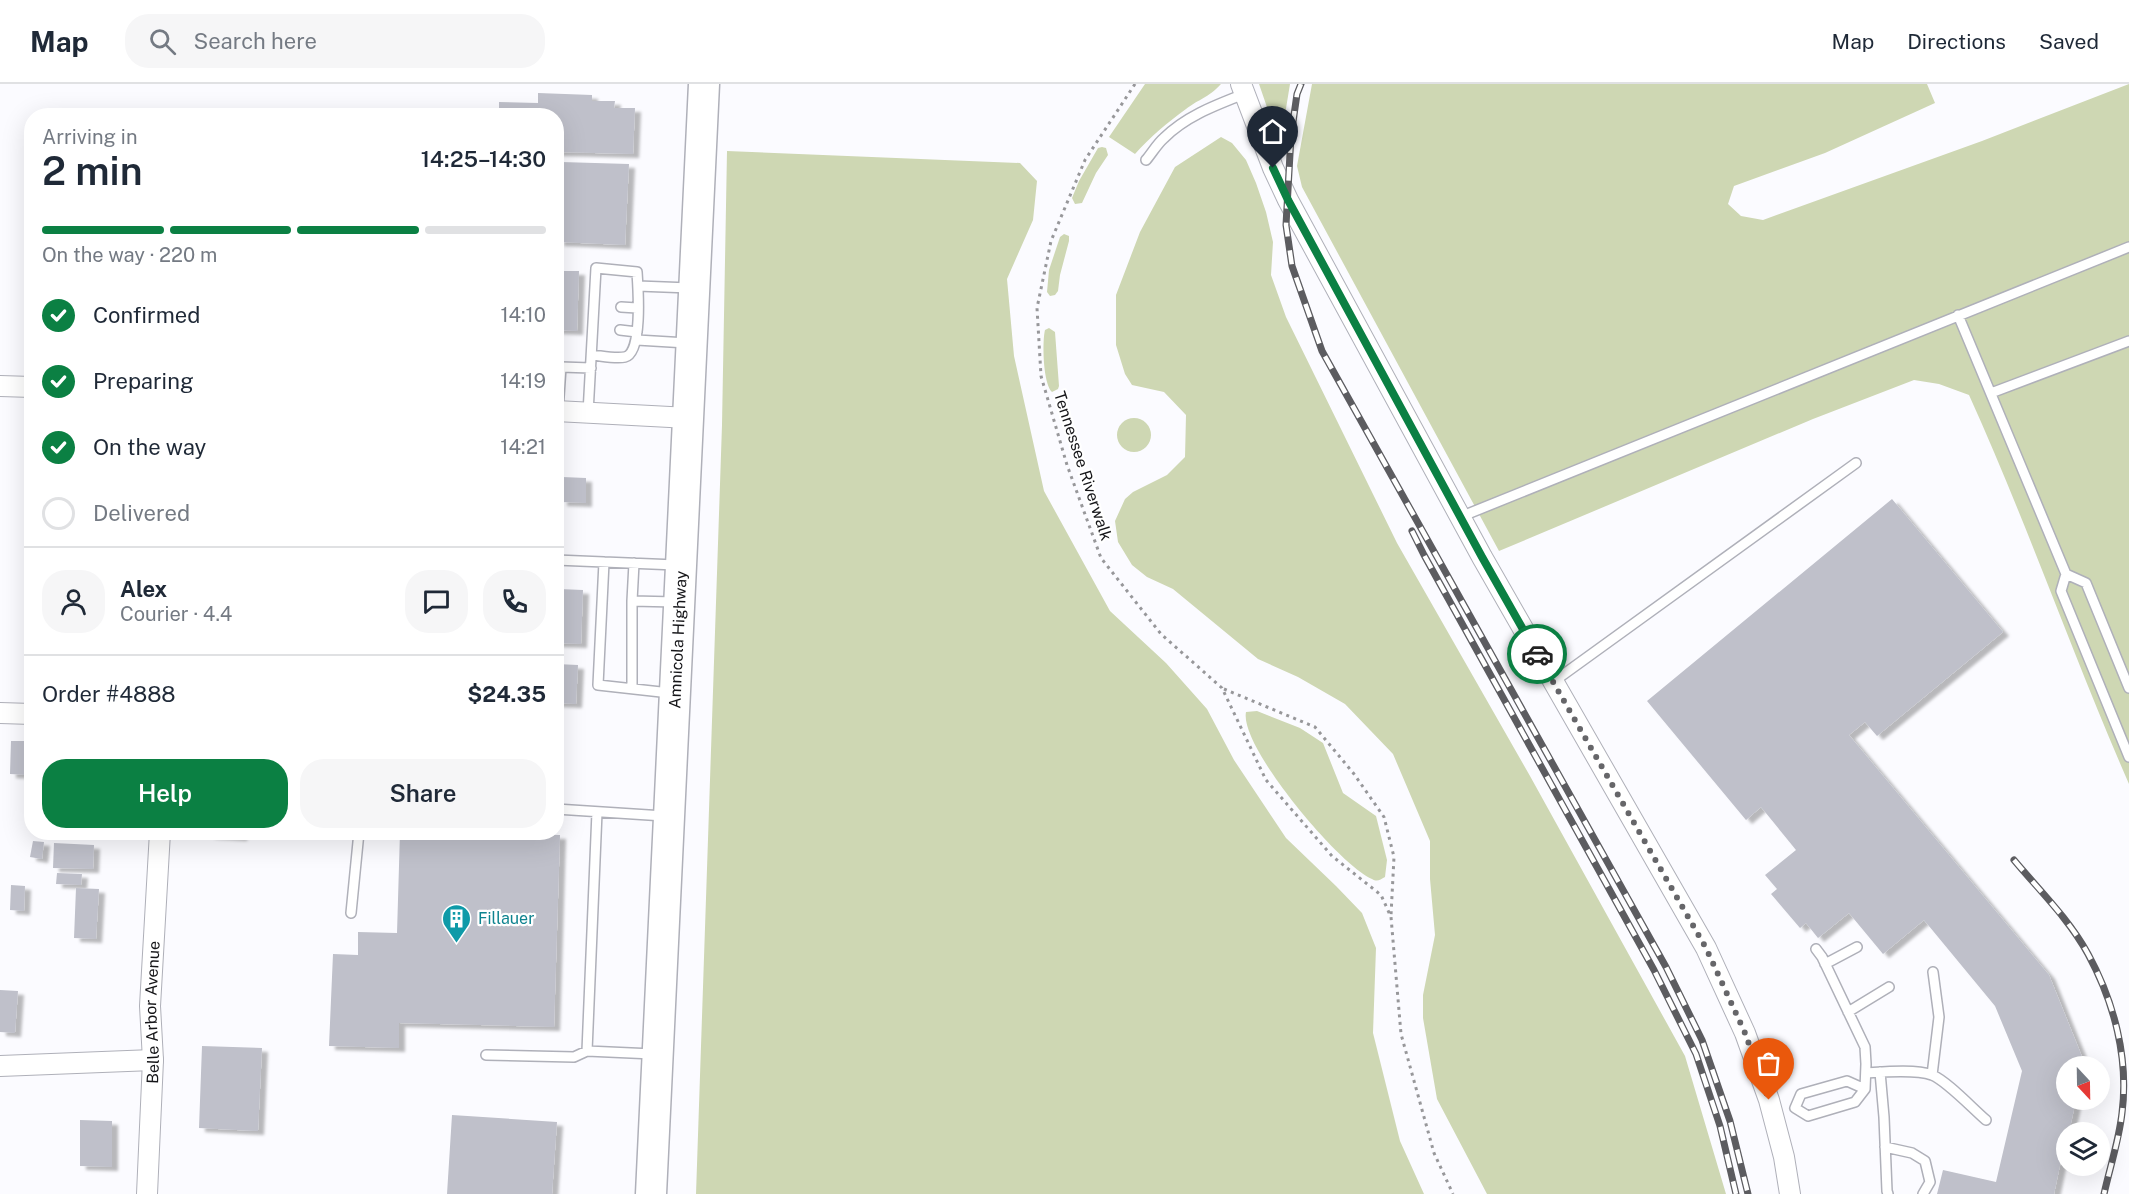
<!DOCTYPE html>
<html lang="en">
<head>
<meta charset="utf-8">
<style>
	:root { --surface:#fff; --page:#f6f6f7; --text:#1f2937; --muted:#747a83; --line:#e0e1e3; --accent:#0b8043 }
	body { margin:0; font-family:"Public Sans",sans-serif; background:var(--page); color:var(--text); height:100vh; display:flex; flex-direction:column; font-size:22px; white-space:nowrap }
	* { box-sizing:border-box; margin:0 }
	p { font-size:20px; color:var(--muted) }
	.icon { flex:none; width:33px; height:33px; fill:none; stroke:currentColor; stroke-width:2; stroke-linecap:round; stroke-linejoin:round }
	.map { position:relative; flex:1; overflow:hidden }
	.sheet { position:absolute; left:24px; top:24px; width:540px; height:732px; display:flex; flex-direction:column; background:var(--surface); border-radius:24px; box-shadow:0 6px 24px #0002 }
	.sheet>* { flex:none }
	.needle { width:39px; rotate:158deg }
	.controls { position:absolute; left:2056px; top:972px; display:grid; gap:12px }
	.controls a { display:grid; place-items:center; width:54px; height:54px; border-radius:50%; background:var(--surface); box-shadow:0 6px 24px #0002; font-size:30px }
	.pin { position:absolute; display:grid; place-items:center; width:51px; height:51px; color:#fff; margin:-62px -26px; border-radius:50% 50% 50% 0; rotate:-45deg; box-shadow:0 0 6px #0007 }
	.pin .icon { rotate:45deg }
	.courier { position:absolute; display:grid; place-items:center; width:60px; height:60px; margin:-30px; border:4px solid #0b8043; border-radius:50%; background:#fff; color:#222; box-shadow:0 2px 8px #0007 }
	.headline em { font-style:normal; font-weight:600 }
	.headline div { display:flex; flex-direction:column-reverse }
	.headline { display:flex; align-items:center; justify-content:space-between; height:102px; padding:0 18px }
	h1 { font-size:39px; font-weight:600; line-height:45px }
	.bar { display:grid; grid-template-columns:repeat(4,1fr); gap:9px 6px; align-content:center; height:72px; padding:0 18px }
	.bar i { height:8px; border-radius:4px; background:var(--line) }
	.bar .active { background:var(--accent) }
	.bar p { grid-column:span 4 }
	.line { display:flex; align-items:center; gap:15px; padding:0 18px; border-top:2px solid var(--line) }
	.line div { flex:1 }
	.round { display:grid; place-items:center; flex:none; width:63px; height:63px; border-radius:24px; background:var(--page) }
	ol { padding:0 18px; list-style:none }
	li { display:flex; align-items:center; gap:18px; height:66px }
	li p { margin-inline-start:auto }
	li .icon { padding:6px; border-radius:50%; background:var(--accent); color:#fff; stroke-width:4 }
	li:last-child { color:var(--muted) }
	li i { width:33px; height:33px; border:3px solid var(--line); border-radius:50% }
	.primary-button { display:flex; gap:12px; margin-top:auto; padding:12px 18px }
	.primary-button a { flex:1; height:69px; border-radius:24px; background:var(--accent); color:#fff; font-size:24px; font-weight:600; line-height:69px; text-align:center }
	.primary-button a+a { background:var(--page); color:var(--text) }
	header { display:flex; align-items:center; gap:36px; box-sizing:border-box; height:84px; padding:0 30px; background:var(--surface); border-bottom:2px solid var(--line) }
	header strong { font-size:28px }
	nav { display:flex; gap:33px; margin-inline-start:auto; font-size:21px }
	.search { width:420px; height:54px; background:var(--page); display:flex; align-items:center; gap:15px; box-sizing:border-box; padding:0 21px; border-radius:24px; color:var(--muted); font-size:22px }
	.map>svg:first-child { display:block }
</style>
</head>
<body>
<header>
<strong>Map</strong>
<div class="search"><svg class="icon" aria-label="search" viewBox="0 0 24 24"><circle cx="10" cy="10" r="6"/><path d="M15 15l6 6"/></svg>Search here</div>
<nav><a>Map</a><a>Directions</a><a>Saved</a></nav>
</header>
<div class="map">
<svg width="2129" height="1110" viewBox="0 0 2129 1110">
	<defs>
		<filter id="shadow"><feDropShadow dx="6" dy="4" stdDeviation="1.5" flood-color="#0004"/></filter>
	</defs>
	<rect width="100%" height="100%" fill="#fbfbff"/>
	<path fill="#ced7b3" d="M1145,0H1221C1208,14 1199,15 1186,25C1168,38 1150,53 1135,70L1109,53Z
		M1259,0H1290L1280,61Z
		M1312,0H1927L1935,19L1825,69L1734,102L1728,120L1741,132L1763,136L1982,57L2129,0V700C2073,572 2027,439 1969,311L1939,300L1914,296L1813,335L1499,467L1302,103L1297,82Z
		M1221,53L1232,59L1246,76L1256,99L1266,128L1273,158L1271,191L1286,233L1397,459L1530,692L1685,972L1726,1110H1487L1437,1015L1423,934V911L1435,851L1430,795V757L1393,670L1345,620L1298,593L1258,575L1173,505L1147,493L1132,481L1118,458L1115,437L1125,415L1133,408L1167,391L1185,373L1186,331L1164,308L1132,301L1125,290L1116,261V211L1140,148L1175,83Z
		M1102,63L1106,64L1108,71L1096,89L1082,119L1075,120L1072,114L1079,97L1098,64Z
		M727,67L1020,79L1037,97L1033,136L1007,195L1014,272L1044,407L1110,527L1166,579L1207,625L1234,676L1286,754L1336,802L1362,829L1376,864L1373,949L1400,1057L1424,1110H696L722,341Z
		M1064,150L1069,152V157L1060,191L1058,207L1055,211L1050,212L1047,208L1049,186L1060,153Z
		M1049,244L1055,248L1059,302L1058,305L1052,308C1043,300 1042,258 1045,246Z
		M1117 351a17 17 0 1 1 34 0a17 17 0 1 1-34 0Z
		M1257,627L1300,644L1323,659L1343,709L1376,732L1387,776L1385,793C1380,796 1377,798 1372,795C1339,781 1239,662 1246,628Z"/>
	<path fill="#bfc0ca" filter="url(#shadow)" d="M538,9L592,11V17H615L614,24H635L633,70L556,68V32H499V18L538,19Z
		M561,78L629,80L625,161L558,158Z
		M562,187H579L577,247L556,246V190L562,191Z
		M562,393L586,394V419L561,418Z
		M1892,415L2003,548L1877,652L1865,638L1849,651L2049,891L2085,980L2084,982H2067V1016H2076L2069,1048H2067L2054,1110H1937L1943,1086L1996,1098L2022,987L1995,922L1924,836L1883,870L1849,829L1818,854L1806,839L1800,844L1771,810L1777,805L1765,791L1796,766L1761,723L1746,736L1647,617Z
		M559,505L583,506L581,560L556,559Z
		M556,580L578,581L576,620L556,619Z
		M11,657H30L28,691L10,690Z
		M209,748H242L241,753L209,751Z
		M400,748L560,751L554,943L399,939V964L329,962L333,870L358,871V848L397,849Z
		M33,757L44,758L42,775L30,773Z
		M54,759L94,761L93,785L53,784Z
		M57,789L82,790L81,801L56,800Z
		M11,801L25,802L24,827L10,826Z
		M76,804L99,805L96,855L74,854Z
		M0,906L18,907L15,949L0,948Z
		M202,962L262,964L258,1047L199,1044Z
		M452,1031L557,1038L552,1110H447Z
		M80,1036L112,1037V1083L80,1082Z"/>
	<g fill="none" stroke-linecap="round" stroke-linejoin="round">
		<defs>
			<path id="lane" d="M1146,76C1152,69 1157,60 1164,54C1186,32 1216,21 1244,10
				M638,202L690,204
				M621,223L637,224
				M1958,231L2066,490L2061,507L2129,673
				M620,246L637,248
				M637,256L687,259
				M1991,309L2129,257
				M558,327L561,283L591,284
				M588,329L596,184L637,188C638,203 643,269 625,273C616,275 602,272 592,271
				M1460,433L2129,163
				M556,476L676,481
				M604,478L598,601L670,609
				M2066,490L2086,499L2129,604
				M632,517L634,479
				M1553,598L1856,379
				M632,604V517L676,518
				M556,725L664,732
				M597,728L587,967L653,970
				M351,829L359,748
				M1816,865L1822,873L1865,963L1866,980L1865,1005
				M1825,880L1857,863
				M1848,928L1889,903
				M486,971L574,973L587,967
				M1880,988L1884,1033L1887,1107L1888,1110
				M1867,989C1884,988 1915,985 1932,991C1947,997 1973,1025 1986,1036
				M1932,991L1939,933L1933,888
				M1847,997L1865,1005L1855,1018L1808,1032L1795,1024L1801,1010Z
				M1885,1063L1912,1069L1925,1077L1930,1098L1923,1110"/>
			<g id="street">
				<path d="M1241,0L1273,84L1288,116L1482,473L1706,864L1745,949L1769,1016L1784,1073L1790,1110"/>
				<path d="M0,302L32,303"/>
				<path d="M556,327L689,334"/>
				<path d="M0,629L32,630"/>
				<path d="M0,982L153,976"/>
				<path id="s1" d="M147,1110L153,976L150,922L160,748"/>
			</g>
			<g id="primary">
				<path id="s2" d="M651,1110L704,0"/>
			</g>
		</defs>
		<use href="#lane" stroke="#afb0b9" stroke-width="12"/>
		<use href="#street" stroke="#afb0b9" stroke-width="22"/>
		<use href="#primary" stroke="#afb0b9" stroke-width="33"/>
		<path stroke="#97979a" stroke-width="3" stroke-dasharray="3 4.5" stroke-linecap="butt" d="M1135,0L1085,76L1051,157L1037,224L1041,292L1067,381L1101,474L1161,550L1222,604L1266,696L1332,772L1381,811L1391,833L1401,950L1434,1069L1453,1110
			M1224,605L1315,643L1354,690L1384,733L1394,773L1391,831"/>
		<use href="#lane" stroke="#fff" stroke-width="9"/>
		<use href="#street" stroke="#fff" stroke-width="20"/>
		<use href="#primary" stroke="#fff" stroke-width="30"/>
		<defs>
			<path id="rail" d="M1301,0L1297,10L1291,52L1286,141L1292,182L1322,267L1666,883L1702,956L1730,1037L1748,1110
				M1412,447L1424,471L1654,886L1696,970L1720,1042L1736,1110
				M2014,776C2039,806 2069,835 2088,870C2114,918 2129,974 2122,1029C2119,1056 2110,1083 2104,1110"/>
		</defs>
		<use href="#rail" stroke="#5c5c60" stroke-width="7"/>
		<use href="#rail" stroke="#fff" stroke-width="4.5" stroke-dasharray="14" stroke-linecap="butt"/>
	</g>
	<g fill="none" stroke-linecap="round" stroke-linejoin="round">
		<path stroke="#666669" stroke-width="6" stroke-dasharray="0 10.8" d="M1537,570L1706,864L1745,949L1769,1016"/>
		<path stroke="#0b8043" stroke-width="8" d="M1273,84L1288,116L1482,473L1537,570"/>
	</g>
	<defs>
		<symbol id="building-pin" viewBox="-11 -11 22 30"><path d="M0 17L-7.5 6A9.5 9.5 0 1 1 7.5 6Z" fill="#0f9aa8" stroke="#fff"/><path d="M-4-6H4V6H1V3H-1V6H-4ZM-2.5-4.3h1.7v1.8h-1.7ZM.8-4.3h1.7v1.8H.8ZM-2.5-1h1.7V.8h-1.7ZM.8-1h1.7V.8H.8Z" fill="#fff"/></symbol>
	</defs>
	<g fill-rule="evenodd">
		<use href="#building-pin" x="440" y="818" width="33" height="45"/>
	</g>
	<g text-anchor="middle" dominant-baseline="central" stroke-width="4.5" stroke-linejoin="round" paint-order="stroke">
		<g font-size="16" fill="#151518" stroke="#fff">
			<text transform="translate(1083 382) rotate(72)">Tennessee Riverwalk</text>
			<text stroke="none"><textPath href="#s2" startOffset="555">Amnicola Highway</textPath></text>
			<text stroke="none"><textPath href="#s1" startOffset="182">Belle Arbor Avenue</textPath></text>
		</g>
		<g font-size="16" fill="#0d838f" stroke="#fff" text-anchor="start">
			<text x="478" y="834">Fillauer</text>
		</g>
	</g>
</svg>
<div class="controls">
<a><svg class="needle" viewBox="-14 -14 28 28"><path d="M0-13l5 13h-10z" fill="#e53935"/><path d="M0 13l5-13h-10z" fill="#747a83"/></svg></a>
<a><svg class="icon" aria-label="layers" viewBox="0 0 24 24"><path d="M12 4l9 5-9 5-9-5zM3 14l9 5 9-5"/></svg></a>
</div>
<div class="pin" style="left:1769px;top:1016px;background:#ea580c"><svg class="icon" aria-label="bag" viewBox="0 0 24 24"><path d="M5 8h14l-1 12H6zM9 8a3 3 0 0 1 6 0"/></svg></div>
<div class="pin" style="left:1273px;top:84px;background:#1f2937"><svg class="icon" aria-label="home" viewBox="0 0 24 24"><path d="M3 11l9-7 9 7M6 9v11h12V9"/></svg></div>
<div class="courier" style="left:1537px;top:570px"><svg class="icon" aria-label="car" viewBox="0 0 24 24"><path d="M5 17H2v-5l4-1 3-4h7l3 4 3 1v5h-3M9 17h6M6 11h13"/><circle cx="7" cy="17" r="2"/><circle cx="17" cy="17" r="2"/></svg></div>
<section class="sheet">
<div class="headline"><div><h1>2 min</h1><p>Arriving in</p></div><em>14:25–14:30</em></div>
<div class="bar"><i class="active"></i><i class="active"></i><i class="active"></i><i></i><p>On the way · 220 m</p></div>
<ol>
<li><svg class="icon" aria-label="check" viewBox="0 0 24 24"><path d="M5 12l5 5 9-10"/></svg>Confirmed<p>14:10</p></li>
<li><svg class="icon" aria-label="check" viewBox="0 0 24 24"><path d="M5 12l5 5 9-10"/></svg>Preparing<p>14:19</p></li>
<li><svg class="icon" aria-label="check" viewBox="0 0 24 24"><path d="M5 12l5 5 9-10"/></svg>On the way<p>14:21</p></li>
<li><i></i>Delivered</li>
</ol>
<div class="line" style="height:108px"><a class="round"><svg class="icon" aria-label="person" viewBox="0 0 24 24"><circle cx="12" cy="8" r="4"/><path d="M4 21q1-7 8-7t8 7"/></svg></a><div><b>Alex</b><p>Courier · 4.4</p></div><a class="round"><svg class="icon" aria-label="chat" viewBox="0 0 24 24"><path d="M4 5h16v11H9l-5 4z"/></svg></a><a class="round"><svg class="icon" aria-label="phone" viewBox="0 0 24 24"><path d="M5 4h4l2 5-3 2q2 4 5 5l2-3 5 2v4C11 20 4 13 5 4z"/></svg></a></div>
<div class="line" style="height:78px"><div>Order #4888</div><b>$24.35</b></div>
<div class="primary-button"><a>Help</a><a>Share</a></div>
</section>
</div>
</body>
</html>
